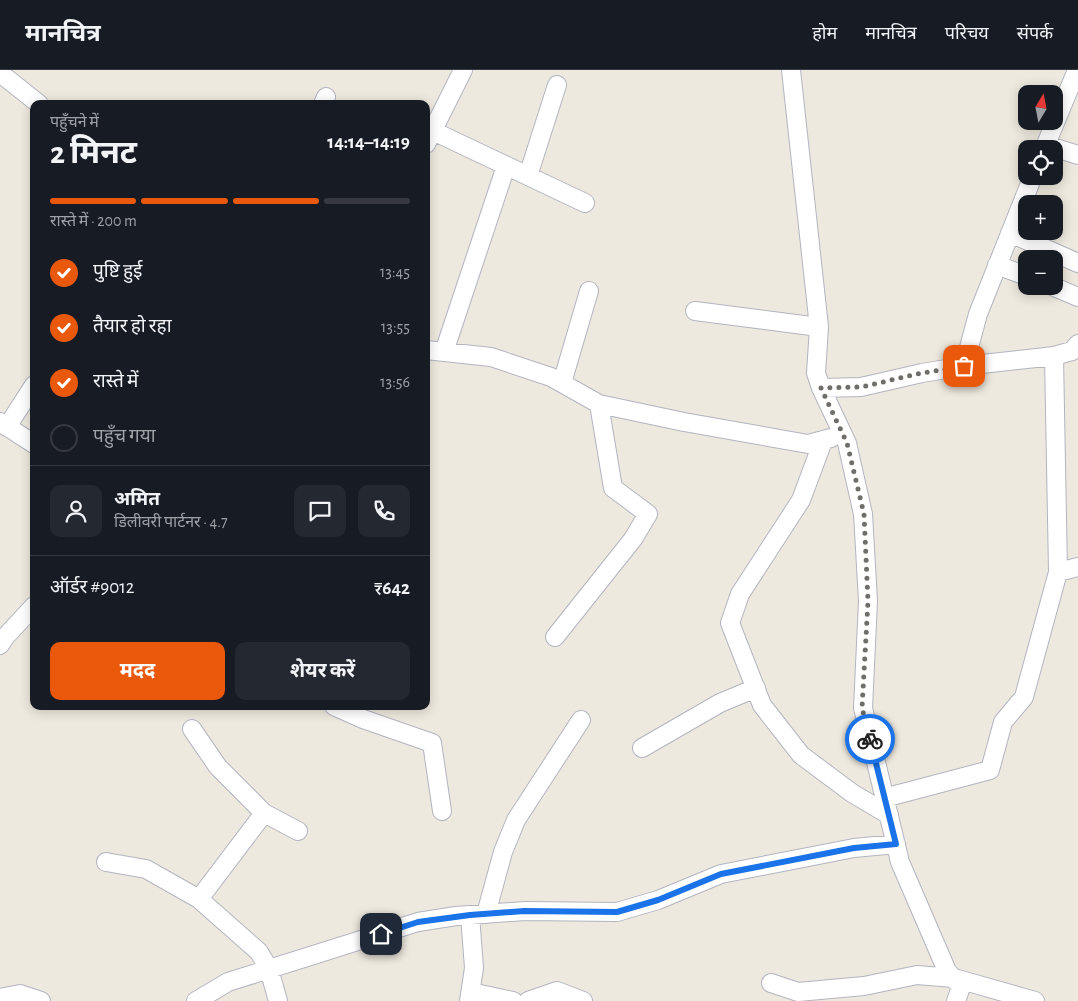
<!DOCTYPE html>
<html lang="hi">
<head>
<meta charset="utf-8">
<style>
	:root { --surface:#171b24; --page:#242831; --text:#f1f3f6; --muted:#9ea1a6; --line:#363941; --accent:#ea580c }
	body { margin:0; font-family:"Alegreya Sans","Noto Sans Devanagari",sans-serif; background:var(--page); color:var(--text); height:100vh; display:flex; flex-direction:column; font-size:19px; white-space:nowrap }
	* { box-sizing:border-box; margin:0 }
	p { font-size:16px; color:var(--muted) }
	.icon { flex:none; width:28px; height:28px; fill:none; stroke:currentColor; stroke-width:2; stroke-linecap:round; stroke-linejoin:round }
	.map { position:relative; flex:1; overflow:hidden }
	.sheet { position:absolute; left:30px; top:30px; width:400px; height:610px; display:flex; flex-direction:column; background:var(--surface); border-radius:10px; box-shadow:0 2px 12px #0003 }
	.sheet>* { flex:none }
	.needle { width:32px; rotate:10deg }
	.buttons { position:absolute; left:1018px; top:15px; display:grid; gap:10px }
	.buttons a { display:grid; place-items:center; width:45px; height:45px; border-radius:10px; background:var(--surface); box-shadow:0 2px 12px #0003; font-size:25px }
	.pin { position:absolute; display:grid; place-items:center; width:42px; height:42px; color:#fff; margin:-21px; border-radius:10px; box-shadow:0 2px 8px #0006 }
	.courier { position:absolute; display:grid; place-items:center; width:50px; height:50px; margin:-25px; border:4px solid #1a73e8; border-radius:50%; background:#fff; color:#222; box-shadow:0 1px 6px #0007 }
	.summary em { font-style:normal; font-weight:700 }
	.summary div { display:flex; flex-direction:column-reverse }
	.summary { display:flex; align-items:center; justify-content:space-between; height:85px; padding:0 20px }
	h1 { font-size:32px; font-weight:700; line-height:38px }
	.bar { display:grid; grid-template-columns:repeat(4,1fr); gap:8px 5px; align-content:center; height:60px; padding:0 20px }
	.bar i { height:6px; border-radius:4px; background:var(--line) }
	.bar .current { background:var(--accent) }
	.bar p { grid-column:span 4 }
	.line { display:flex; align-items:center; gap:12px; padding:0 20px; border-top:1px solid var(--line) }
	.line div { flex:1 }
	.round { display:grid; place-items:center; flex:none; width:52px; height:52px; border-radius:10px; background:var(--page) }
	ol { padding:0 20px; list-style:none }
	li { display:flex; align-items:center; gap:15px; height:55px }
	li p { margin-inline-start:auto }
	li .icon { padding:5px; border-radius:50%; background:var(--accent); color:#fff; stroke-width:4 }
	li:last-child { color:var(--muted) }
	li i { width:28px; height:28px; border:2px solid var(--line); border-radius:50% }
	.button { display:flex; gap:10px; margin-top:auto; padding:10px 20px }
	.button a { flex:1; height:58px; border-radius:10px; background:var(--accent); color:#fff; font-size:20px; font-weight:700; line-height:58px; text-align:center }
	.button a+a { background:var(--page); color:var(--text) }
	header { display:flex; align-items:center; gap:30px; box-sizing:border-box; height:70px; padding:0 25px; background:var(--surface); border-bottom:1px solid var(--line) }
	header strong { font-size:24px }
	nav { display:flex; gap:28px; margin-inline-start:auto; font-size:18px }
	.map>svg:first-child { display:block }
</style>
</head>
<body>
<header>
<strong>मानचित्र</strong>
<nav><a>होम</a><a>मानचित्र</a><a>परिचय</a><a>संपर्क</a></nav>
</header>
<div class="map">
<svg width="1078" height="931" viewBox="0 0 1078 931">
	<rect width="100%" height="100%" fill="#eee9de"/>
	<g fill="none" stroke-linecap="round" stroke-linejoin="round">
		<defs>
			<path id="street" d="M791,0L819,257L816,303L821,318L847,373L863,444L868,531L863,638L900,792L947,901L961,917L956,931
				M0,3L39,34
				M323,34L326,27
				M433,61L585,133
				M426,74L463,0
				M1046,75L1078,85
				M1044,79L1077,0
				M528,106L557,15
				M1010,163L1078,193
				M997,195L1026,206
				M1052,216L1078,227
				M695,241L819,257
				M426,280L491,287L551,307L599,334L684,352L808,374L831,368
				M444,282L506,96
				M1054,286L1072,281L1078,274
				M964,296L1054,286L1058,502
				M562,313L589,221
				M821,318L861,317L922,303L964,296L978,244L1033,106
				M0,352L34,374
				M7,357L34,315
				M823,371L801,430L740,524L730,553L762,635L801,685L852,723L889,745
				M555,567L633,469L648,444L613,418L599,334
				M0,575L5,567L34,536
				M334,636L363,649L432,673L442,741
				M192,659L218,697L264,743L199,829
				M642,678L720,633L756,618
				M884,728L990,700L1003,652L1024,627L1058,502L1078,497
				M264,743L298,761
				M106,792L146,799L199,829L259,882L269,899L278,931
				M486,844L503,782L516,750L581,650
				M771,913L798,922L864,916L917,905L954,908L1035,931
				M471,922L513,931
				M0,928L20,924L41,931
				M196,931L228,912L418,852L456,846L525,841L617,842L658,830L721,804L854,778L896,774
				M469,931L474,898L470,845
				M528,931L557,921L583,931"/>
		</defs>
		<use href="#street" stroke="#b2b4c0" stroke-width="20"/>
		<use href="#street" stroke="#fff" stroke-width="18"/>
	</g>
	<g fill="none" stroke-linecap="round" stroke-linejoin="round">
		<path stroke="#706e6a" stroke-width="5" stroke-dasharray="0 9" d="M870,669L862,638L868,531L864,444L847,373L821,318L861,317L922,303L964,296"/>
		<path stroke="#1a73e8" stroke-width="6" d="M381,864L418,852L470,845L524,841L617,842L658,830L721,804L854,778L896,774L870,669"/>
	</g>
</svg>
<div class="buttons">
<a><svg class="needle" viewBox="-14 -14 28 28"><path d="M0-13l5 13h-10z" fill="#e53935"/><path d="M0 13l5-13h-10z" fill="#9ea1a6"/></svg></a>
<a><svg class="icon" aria-label="locate" viewBox="0 0 24 24"><circle cx="12" cy="12" r="6"/><path d="M12 2v4M12 18v4M2 12h4M18 12h4"/></svg></a>
<a>+</a>
<a>−</a>
</div>
<div class="pin" style="left:964px;top:296px;background:#ea580c"><svg class="icon" aria-label="bag" viewBox="0 0 24 24"><path d="M5 8h14l-1 12H6zM9 8a3 3 0 0 1 6 0"/></svg></div>
<div class="pin" style="left:381px;top:864px;background:#1f2937"><svg class="icon" aria-label="home" viewBox="0 0 24 24"><path d="M3 11l9-7 9 7M6 9v11h12V9"/></svg></div>
<div class="courier" style="left:870px;top:669px"><svg class="icon" aria-label="bike" viewBox="0 0 24 24"><circle cx="6" cy="16" r="4"/><circle cx="18" cy="16" r="4"/><path d="M6 16l4-8h5l3 8M10 8l3 8H6M13 5h3"/></svg></div>
<section class="sheet">
<div class="summary"><div><h1>2 मिनट</h1><p>पहुँचने में</p></div><em>14:14–14:19</em></div>
<div class="bar"><i class="current"></i><i class="current"></i><i class="current"></i><i></i><p>रास्ते में · 200 m</p></div>
<ol>
<li><svg class="icon" aria-label="check" viewBox="0 0 24 24"><path d="M5 12l5 5 9-10"/></svg>पुष्टि हुई<p>13:45</p></li>
<li><svg class="icon" aria-label="check" viewBox="0 0 24 24"><path d="M5 12l5 5 9-10"/></svg>तैयार हो रहा<p>13:55</p></li>
<li><svg class="icon" aria-label="check" viewBox="0 0 24 24"><path d="M5 12l5 5 9-10"/></svg>रास्ते में<p>13:56</p></li>
<li><i></i>पहुँच गया</li>
</ol>
<div class="line" style="height:90px"><a class="round"><svg class="icon" aria-label="person" viewBox="0 0 24 24"><circle cx="12" cy="8" r="4"/><path d="M4 21q1-7 8-7t8 7"/></svg></a><div><b>अमित</b><p>डिलीवरी पार्टनर · 4.7</p></div><a class="round"><svg class="icon" aria-label="chat" viewBox="0 0 24 24"><path d="M4 5h16v11H9l-5 4z"/></svg></a><a class="round"><svg class="icon" aria-label="phone" viewBox="0 0 24 24"><path d="M5 4h4l2 5-3 2q2 4 5 5l2-3 5 2v4C11 20 4 13 5 4z"/></svg></a></div>
<div class="line" style="height:65px"><div>ऑर्डर #9012</div><b>₹642</b></div>
<div class="button"><a>मदद</a><a>शेयर करें</a></div>
</section>
</div>
</body>
</html>
